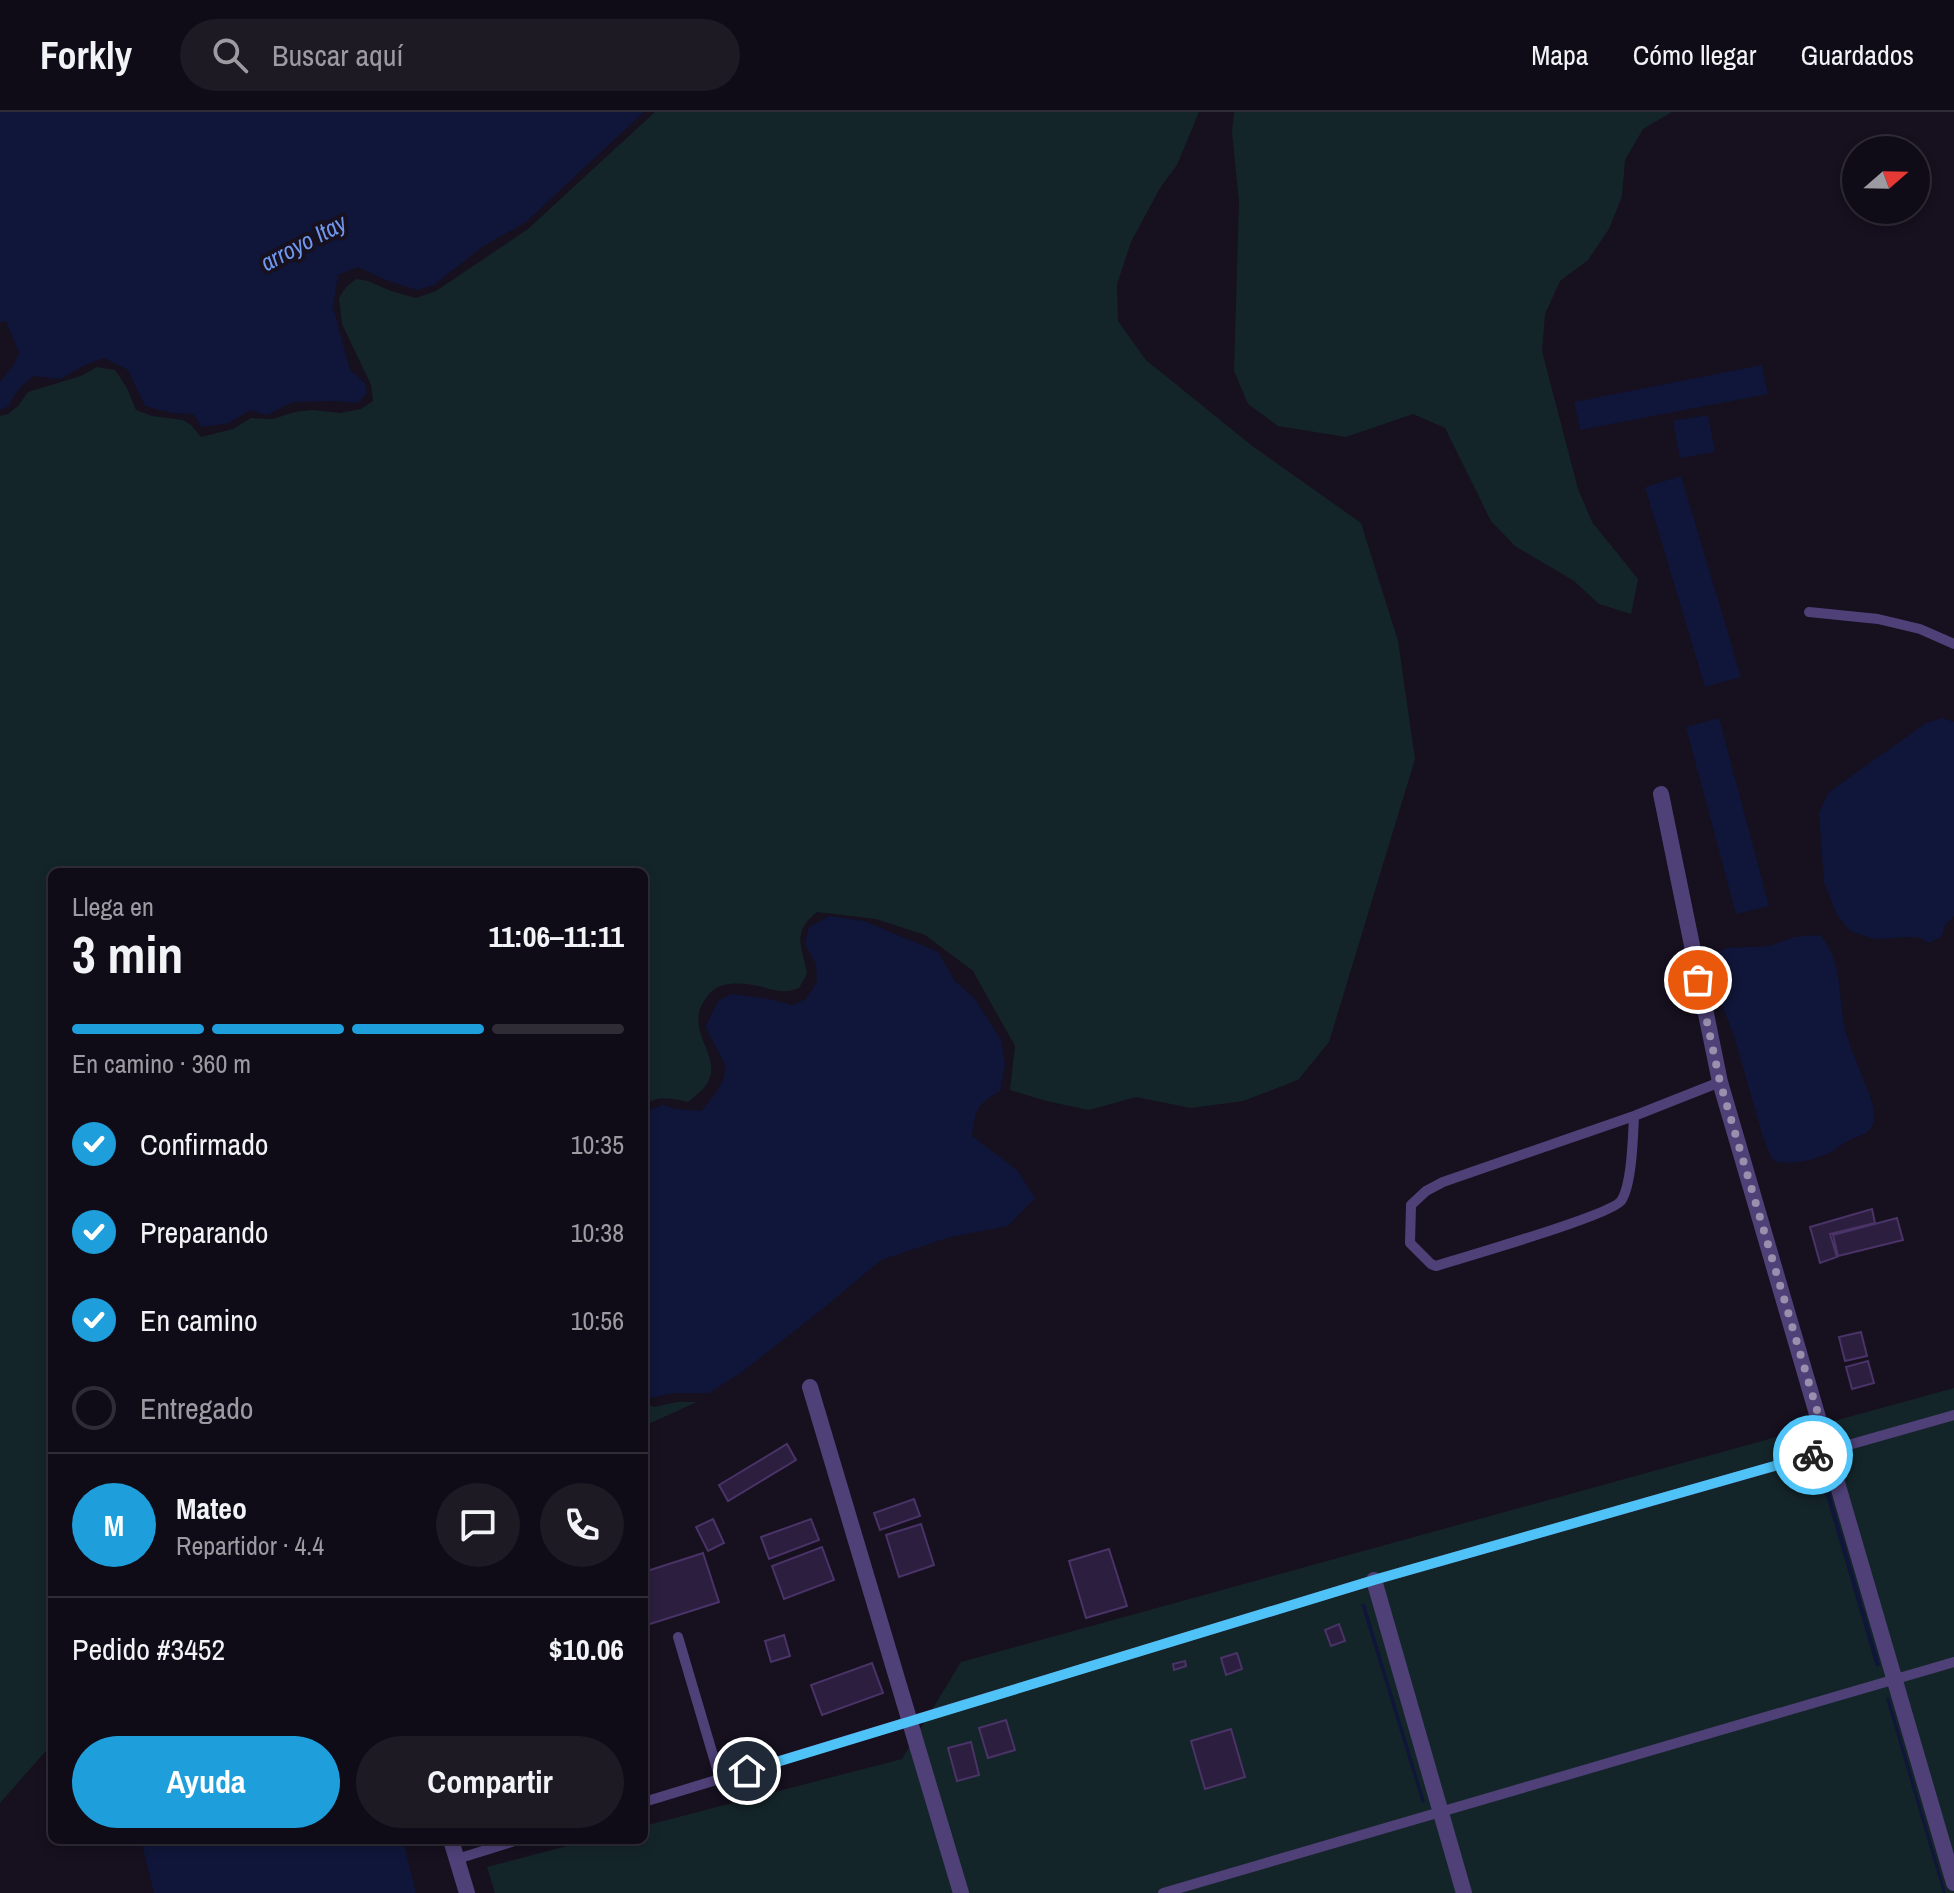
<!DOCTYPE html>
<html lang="es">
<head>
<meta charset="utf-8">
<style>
	:root { --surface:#100c17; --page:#1e1a24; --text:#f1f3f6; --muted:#9c9ba1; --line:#302c36; --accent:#1e9edb }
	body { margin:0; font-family:"Archivo Narrow",sans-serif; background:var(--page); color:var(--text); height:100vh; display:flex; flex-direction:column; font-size:30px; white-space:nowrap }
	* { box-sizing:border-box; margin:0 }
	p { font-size:26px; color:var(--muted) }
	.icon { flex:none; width:44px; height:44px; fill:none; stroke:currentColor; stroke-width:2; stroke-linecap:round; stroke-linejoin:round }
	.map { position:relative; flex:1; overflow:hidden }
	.drawer { position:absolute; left:48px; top:756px; width:600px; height:976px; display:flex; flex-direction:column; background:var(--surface); border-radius:12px; box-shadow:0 4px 12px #0003,0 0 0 2px var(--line) }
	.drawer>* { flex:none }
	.needle { width:52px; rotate:70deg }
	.tools { position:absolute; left:1842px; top:24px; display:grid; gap:16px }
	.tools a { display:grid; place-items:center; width:88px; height:88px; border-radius:50%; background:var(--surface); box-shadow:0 4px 12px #0003,0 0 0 2px var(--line); font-size:40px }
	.pin { position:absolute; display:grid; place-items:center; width:68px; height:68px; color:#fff; margin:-34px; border:4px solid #fff; border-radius:50%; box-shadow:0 2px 8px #0007 }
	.courier { position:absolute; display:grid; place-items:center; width:80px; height:80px; margin:-40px; border:6px solid #4fc3f7; border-radius:50%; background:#fff; color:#222; box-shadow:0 2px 10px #0007 }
	.overview em { font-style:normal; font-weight:700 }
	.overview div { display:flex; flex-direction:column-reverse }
	.overview { display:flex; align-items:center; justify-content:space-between; height:136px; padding:0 24px }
	h1 { font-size:52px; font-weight:700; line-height:60px }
	.bar { display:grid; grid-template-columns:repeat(4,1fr); gap:12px 8px; align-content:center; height:96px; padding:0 24px }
	.bar i { height:10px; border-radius:6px; background:var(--line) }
	.bar .current { background:var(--accent) }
	.bar p { grid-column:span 4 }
	.line { display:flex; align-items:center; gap:20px; padding:0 24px; border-top:2px solid var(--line) }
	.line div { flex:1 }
	.round { display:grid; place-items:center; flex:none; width:84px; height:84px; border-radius:42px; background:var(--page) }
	ol { padding:0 24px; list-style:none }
	li { display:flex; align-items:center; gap:24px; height:88px }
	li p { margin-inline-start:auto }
	li .icon { padding:8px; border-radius:50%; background:var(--accent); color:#fff; stroke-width:4 }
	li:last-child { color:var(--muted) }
	li i { width:44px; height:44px; border:4px solid var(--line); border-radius:50% }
	.primary-button { display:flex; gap:16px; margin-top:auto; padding:16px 24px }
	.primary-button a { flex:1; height:92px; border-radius:48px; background:var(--accent); color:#fff; font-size:32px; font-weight:700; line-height:92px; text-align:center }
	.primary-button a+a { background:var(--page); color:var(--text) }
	header { display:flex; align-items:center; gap:48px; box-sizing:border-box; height:112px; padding:0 40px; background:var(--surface); border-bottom:2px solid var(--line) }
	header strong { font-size:38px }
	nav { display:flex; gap:44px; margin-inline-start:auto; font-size:28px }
	.search { width:560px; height:72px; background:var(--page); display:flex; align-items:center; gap:20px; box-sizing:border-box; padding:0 28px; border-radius:44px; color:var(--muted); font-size:30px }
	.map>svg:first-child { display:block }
</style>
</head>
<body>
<header>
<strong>Forkly</strong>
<div class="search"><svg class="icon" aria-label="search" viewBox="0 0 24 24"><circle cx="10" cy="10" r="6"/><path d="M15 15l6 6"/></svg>Buscar aquí</div>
<nav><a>Mapa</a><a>Cómo llegar</a><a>Guardados</a></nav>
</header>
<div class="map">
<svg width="1954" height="1781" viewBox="0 0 1954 1781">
	<rect width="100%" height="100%" fill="#16101f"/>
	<path fill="#142529" d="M655,0H1199L1177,53L1160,76L1131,130L1117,172L1118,209L1146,248L1251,333L1361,411L1398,529L1415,647L1329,930L1298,968L1243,989L1191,996L1136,985L1089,998L1046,989L1010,978L1015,934L973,859L925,823L876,807L817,800C791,821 802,833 807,862L799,876C795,877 791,879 787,879C779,880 770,877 763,875C746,871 722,868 710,881C679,915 721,939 709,968C706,976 695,984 688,990C672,986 658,983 644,993V760H52V1632L0,1691V304L8,302L18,294L28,280L81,264L97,255L115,258L127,276L136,298L152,304L183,308L191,313L201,325L233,317L251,306L273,307L295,300L312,298L341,301L361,297L373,289L371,273L342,212L339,186L346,175L356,167L368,169L391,179L416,186L436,179L528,117Z
		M1234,0H1672L1643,17L1625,48L1622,84L1609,117L1588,148L1560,169L1545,202L1542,239L1578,377L1592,410L1638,467L1631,502L1599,492L1574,469L1515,434L1491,409L1445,316L1413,302L1346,325L1278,314L1248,292L1234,259L1239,90L1232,20Z
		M1954,1276V1781H495L487,1755L590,1728H644V1714L902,1647L961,1550Z
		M677,1290H697L644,1314V1291L654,1295Z"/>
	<path fill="#101639" d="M0,0H644L526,110L482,135L434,173L417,178L386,168L358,155L338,163L333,195L350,258L365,271L367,281L358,291L335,289L293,290L267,303L250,298L229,311L202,315L193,302L173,301L145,294L128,258L104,246L87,252L60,267L34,264C23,272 14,280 9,294L0,298V270L13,254L19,241L6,209L0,210Z
		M1762,253L1768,282L1580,318L1574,290Z
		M1708,303L1715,340L1680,346L1673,309Z
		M1681,364L1741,565L1705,575L1645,375Z
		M1719,606L1769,794L1736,802L1686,615Z
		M1942,606L1954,610V804L1945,813L1942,824L1929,831L1920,826L1909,825L1875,827L1850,819L1836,801L1824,770L1819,701L1829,680L1926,611Z
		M829,804L864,809L938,840L955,869L975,887L1001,928L1005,953L1000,979C976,994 976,995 972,1024L1017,1058L1035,1086L1008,1114L950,1125L881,1148L820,1199L742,1260L709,1281H674L648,1286L644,1282V1000L663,993L676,997L701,999C712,986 731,967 723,949C718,937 710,927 706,914L718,889L731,882L769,887L792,893L806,887L817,870L816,852L805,832L809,815Z
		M1820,823C1845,852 1837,889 1847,924C1851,937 1857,951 1862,964C1867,978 1878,998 1873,1012C1869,1023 1857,1024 1848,1029C1843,1031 1838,1036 1833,1039C1816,1048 1791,1054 1773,1049L1763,1025L1734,924L1719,884L1716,849L1718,840L1726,836L1770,834L1794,825Z
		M1824,1361L1880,1553L1876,1555L1820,1363Z
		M1361,1492H1365L1425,1690L1422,1691Z
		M1889,1585L1946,1781H1943L1886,1586Z
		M141,1728H403L416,1781H154Z"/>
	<path fill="#2c1e3e" stroke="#493367" stroke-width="2" d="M1872,1097L1875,1111L1830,1122L1837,1145L1820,1151L1810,1115Z
		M1897,1106L1903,1128L1838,1144L1833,1123Z
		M1861,1220L1867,1244L1845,1249L1839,1225Z
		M1868,1249L1874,1271L1852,1277L1846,1255Z
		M787,1332L796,1348L728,1389L719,1373Z
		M914,1387L920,1404L880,1418L874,1401Z
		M713,1407L724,1431L708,1439L696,1415Z
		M811,1407L819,1428L769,1447L761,1425Z
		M921,1412L934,1453L899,1465L886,1423Z
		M822,1435L834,1468L784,1487L772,1454Z
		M1109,1437L1127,1494L1086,1506L1069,1449Z
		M703,1441L719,1490L644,1514V1460Z
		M1339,1512L1345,1529L1331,1534L1325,1518Z
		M784,1523L790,1544L771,1550L765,1529Z
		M1237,1541L1242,1557L1226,1563L1221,1546Z
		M1185,1549L1186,1554L1174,1558L1173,1552Z
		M872,1551L883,1581L822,1603L811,1573Z
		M1006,1608L1015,1638L988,1646L979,1616Z
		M1231,1617L1245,1665L1205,1677L1191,1629Z
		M971,1630L979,1663L957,1669L948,1636Z"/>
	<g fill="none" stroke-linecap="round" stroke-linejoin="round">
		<path stroke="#4f4178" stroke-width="10" d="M1809,500L1878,507L1920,517L1954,532
			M1634,1004C1633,1024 1632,1073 1621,1089C1609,1104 1464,1145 1436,1154L1431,1152L1410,1131L1411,1093L1426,1079L1443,1070L1634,1004L1720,970
			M678,1525L720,1667
			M644,1690L1374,1468L1954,1303
			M457,1747L518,1728
			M1163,1781L1954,1550"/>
		<path stroke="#4f4178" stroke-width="16" d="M1661,682L1720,970L1954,1771
			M810,1275L961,1781
			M1374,1468L1464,1781
			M451,1728L467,1781"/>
	</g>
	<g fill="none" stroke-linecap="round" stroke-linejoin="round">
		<path stroke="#9a8fad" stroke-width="8" stroke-dasharray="0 14.4" d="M1698,868L1720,970L1829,1339L1813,1343"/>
		<path stroke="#4fc3f7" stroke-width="10" d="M747,1659L1374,1468L1813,1343"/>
	</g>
	<g text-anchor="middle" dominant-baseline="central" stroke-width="8" stroke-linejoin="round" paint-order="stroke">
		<g font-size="24" font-style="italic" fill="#7097ec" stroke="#16101f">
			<text transform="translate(303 130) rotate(-28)">arroyo Itay</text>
		</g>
	</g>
</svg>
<div class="tools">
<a><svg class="needle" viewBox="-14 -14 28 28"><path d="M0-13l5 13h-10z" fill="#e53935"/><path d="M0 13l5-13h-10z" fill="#9c9ba1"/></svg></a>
</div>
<div class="pin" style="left:1698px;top:868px;background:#ea580c"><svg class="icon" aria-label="bag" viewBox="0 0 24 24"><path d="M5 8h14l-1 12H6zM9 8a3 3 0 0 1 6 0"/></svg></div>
<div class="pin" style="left:747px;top:1659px;background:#1f2937"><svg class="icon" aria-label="home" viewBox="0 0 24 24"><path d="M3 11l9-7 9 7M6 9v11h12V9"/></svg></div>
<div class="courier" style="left:1813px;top:1343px"><svg class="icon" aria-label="bike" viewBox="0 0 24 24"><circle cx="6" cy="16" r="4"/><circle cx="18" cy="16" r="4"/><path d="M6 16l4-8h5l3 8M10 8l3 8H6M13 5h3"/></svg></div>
<section class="drawer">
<div class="overview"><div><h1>3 min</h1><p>Llega en</p></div><em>11:06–11:11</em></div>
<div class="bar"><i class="current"></i><i class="current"></i><i class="current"></i><i></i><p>En camino · 360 m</p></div>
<ol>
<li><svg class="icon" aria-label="check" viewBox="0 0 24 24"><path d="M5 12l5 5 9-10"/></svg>Confirmado<p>10:35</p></li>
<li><svg class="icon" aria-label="check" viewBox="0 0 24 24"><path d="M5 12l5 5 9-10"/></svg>Preparando<p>10:38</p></li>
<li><svg class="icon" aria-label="check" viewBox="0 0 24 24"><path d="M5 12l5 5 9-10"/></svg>En camino<p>10:56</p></li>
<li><i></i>Entregado</li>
</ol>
<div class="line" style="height:144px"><b class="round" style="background:var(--accent);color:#fff">M</b><div><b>Mateo</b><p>Repartidor · 4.4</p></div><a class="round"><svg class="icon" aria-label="chat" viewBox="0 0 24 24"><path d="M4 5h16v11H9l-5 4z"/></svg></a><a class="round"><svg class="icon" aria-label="phone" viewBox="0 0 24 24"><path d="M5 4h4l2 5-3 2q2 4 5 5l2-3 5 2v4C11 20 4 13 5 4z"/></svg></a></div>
<div class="line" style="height:104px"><div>Pedido #3452</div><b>$10.06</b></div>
<div class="primary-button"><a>Ayuda</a><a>Compartir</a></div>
</section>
</div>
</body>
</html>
